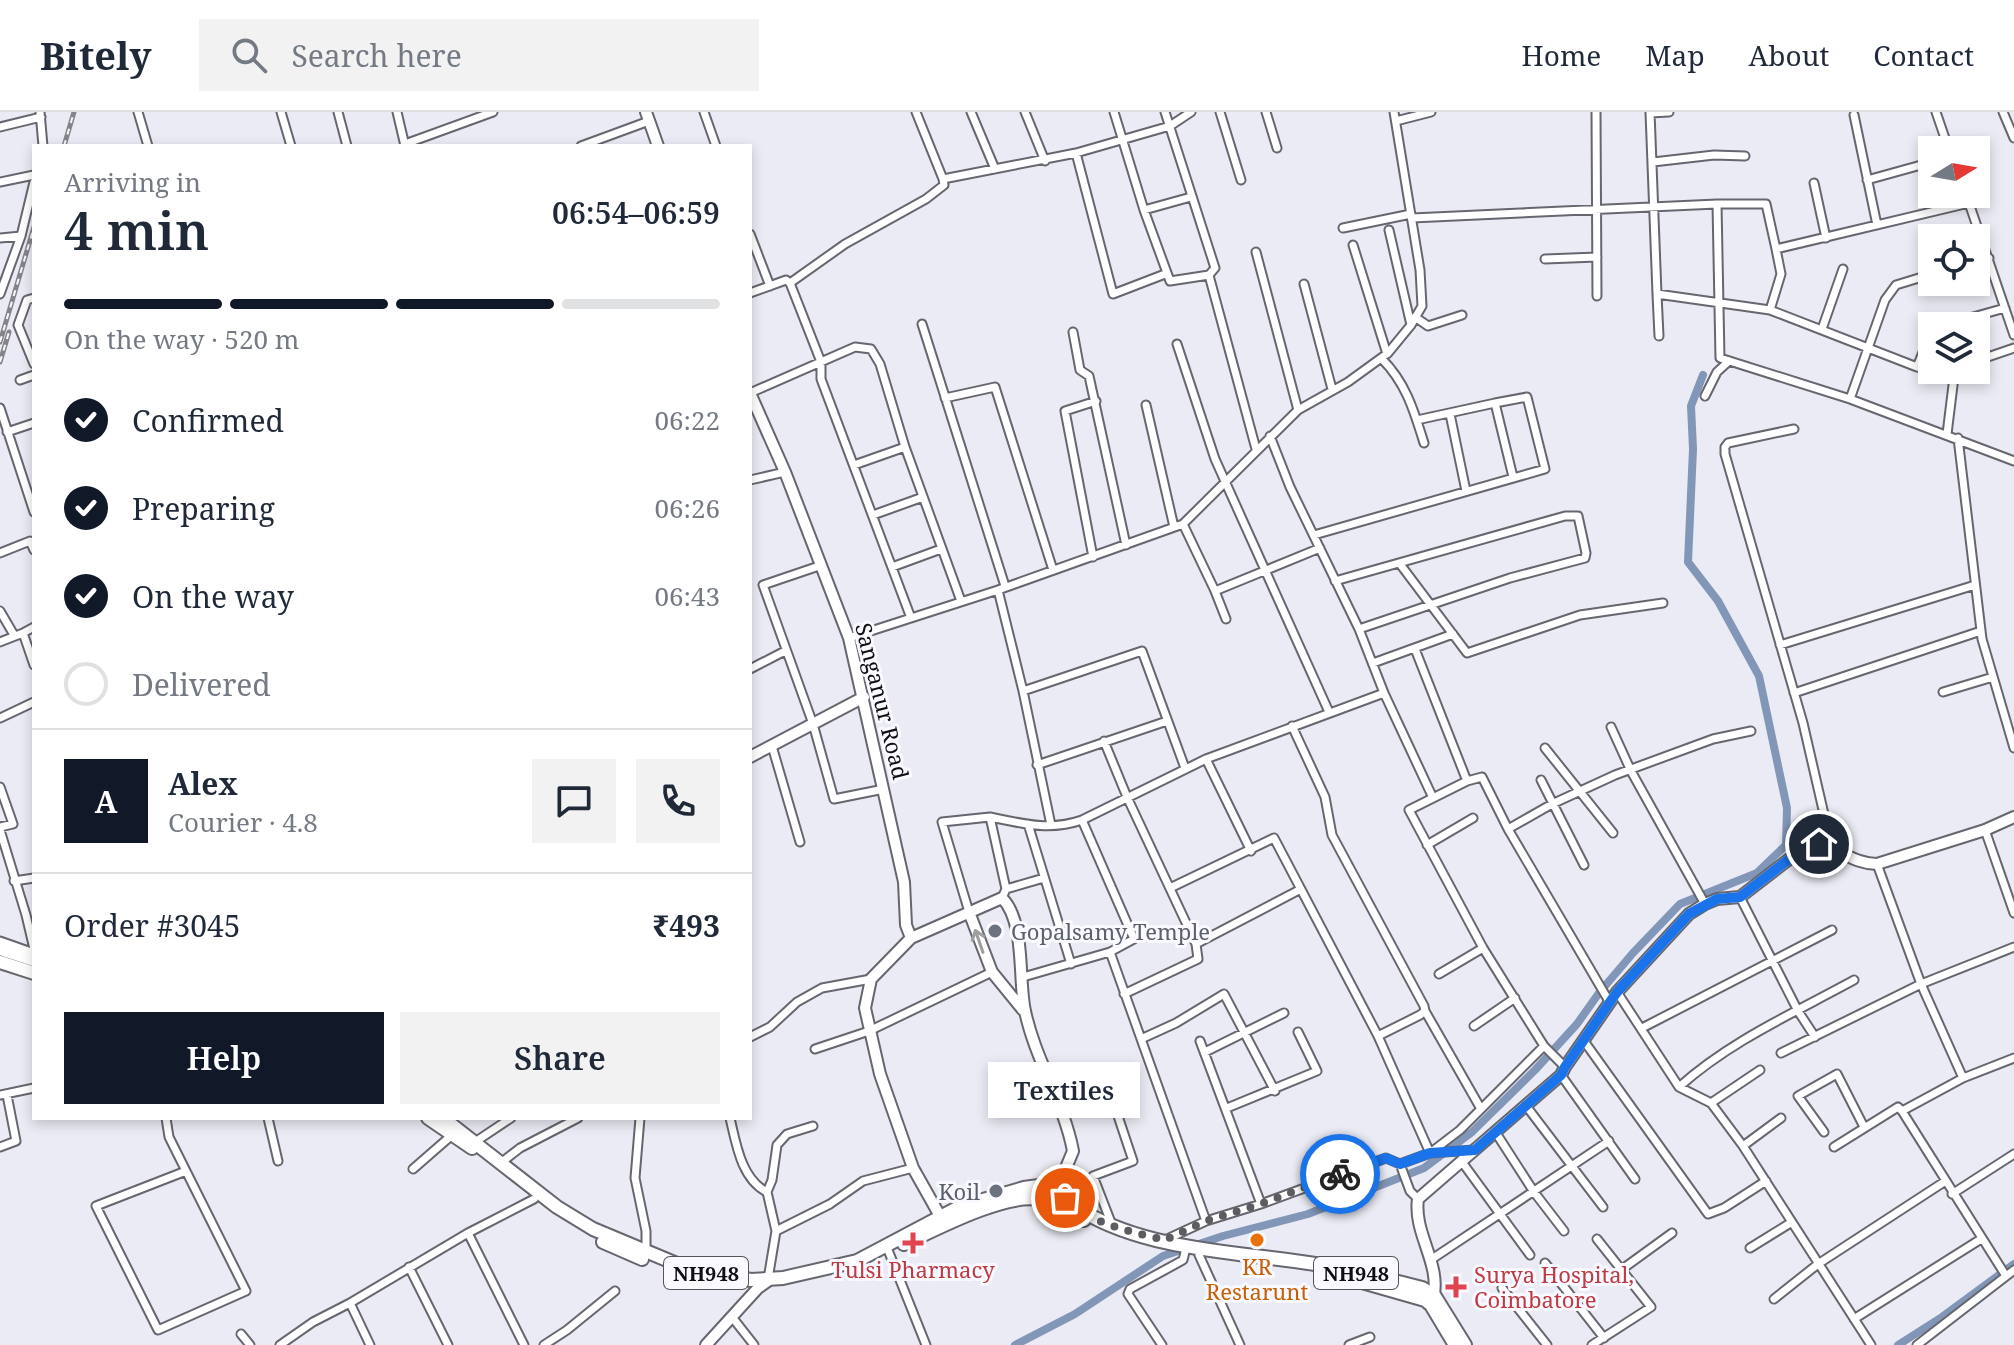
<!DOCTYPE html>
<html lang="en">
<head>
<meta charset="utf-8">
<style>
	:root { --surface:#fff; --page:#f2f2f3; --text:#1f2937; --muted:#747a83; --line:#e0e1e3; --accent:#111827 }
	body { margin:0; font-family:"Noto Serif",serif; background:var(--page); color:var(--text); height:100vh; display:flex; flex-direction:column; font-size:30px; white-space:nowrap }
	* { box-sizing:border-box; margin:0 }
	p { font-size:26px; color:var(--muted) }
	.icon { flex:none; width:44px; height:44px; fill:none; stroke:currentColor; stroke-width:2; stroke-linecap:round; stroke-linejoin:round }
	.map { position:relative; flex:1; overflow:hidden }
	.side { position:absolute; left:32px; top:32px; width:720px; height:976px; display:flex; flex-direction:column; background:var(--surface); border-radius:0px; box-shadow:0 4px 12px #0003 }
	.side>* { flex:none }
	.needle { width:52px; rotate:79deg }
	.tools { position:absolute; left:1918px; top:24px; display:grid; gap:16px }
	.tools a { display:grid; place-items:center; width:72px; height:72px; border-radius:0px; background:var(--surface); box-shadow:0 4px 12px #0003; font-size:40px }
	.pin { position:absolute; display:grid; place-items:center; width:68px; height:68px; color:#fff; margin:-34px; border:4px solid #fff; border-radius:50%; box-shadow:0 2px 8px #0007 }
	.courier { position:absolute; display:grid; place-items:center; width:80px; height:80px; margin:-40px; border:6px solid #1a73e8; border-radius:50%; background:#fff; color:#222; box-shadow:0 2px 10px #0007 }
	.bubble { position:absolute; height:56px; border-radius:0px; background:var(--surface); box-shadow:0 4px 12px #0003; font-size:26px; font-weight:600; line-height:56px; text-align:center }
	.head em { font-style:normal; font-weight:600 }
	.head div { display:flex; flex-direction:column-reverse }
	.head { display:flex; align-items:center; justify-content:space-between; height:136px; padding:0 32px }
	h1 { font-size:52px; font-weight:600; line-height:60px }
	.bar { display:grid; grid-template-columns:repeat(4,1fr); gap:12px 8px; align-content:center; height:96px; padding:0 32px }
	.bar i { height:10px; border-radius:6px; background:var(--line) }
	.bar .selected { background:var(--accent) }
	.bar p { grid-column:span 4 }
	.line { display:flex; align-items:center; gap:20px; padding:0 32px; border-top:2px solid var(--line) }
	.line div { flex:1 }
	.round { display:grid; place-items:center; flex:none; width:84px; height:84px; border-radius:0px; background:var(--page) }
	ol { padding:0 32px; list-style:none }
	li { display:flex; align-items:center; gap:24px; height:88px }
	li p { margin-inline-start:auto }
	li .icon { padding:8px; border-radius:50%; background:var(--accent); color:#fff; stroke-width:4 }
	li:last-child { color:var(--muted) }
	li i { width:44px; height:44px; border:4px solid var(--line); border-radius:50% }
	.button { display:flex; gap:16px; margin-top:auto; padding:16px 32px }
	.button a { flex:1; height:92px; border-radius:0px; background:var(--accent); color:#fff; font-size:32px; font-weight:600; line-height:92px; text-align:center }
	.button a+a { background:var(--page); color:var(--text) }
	header { display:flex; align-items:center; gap:48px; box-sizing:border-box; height:112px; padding:0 40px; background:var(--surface); border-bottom:2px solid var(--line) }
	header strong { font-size:38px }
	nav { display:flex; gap:44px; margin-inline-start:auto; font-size:28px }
	.search { width:560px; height:72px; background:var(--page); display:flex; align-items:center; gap:20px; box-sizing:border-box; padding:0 28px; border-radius:0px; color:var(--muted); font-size:30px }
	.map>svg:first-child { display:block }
</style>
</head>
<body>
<header>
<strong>Bitely</strong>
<div class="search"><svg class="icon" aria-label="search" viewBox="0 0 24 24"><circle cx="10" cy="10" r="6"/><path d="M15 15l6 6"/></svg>Search here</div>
<nav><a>Home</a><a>Map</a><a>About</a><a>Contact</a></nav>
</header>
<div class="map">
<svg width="2014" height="1233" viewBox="0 0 2014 1233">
	<rect width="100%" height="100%" fill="#ebebf5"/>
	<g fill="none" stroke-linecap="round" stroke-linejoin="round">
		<path stroke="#8297b8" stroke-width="8" d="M1015,1233L1075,1202L1163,1144L1223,1124L1308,1102L1424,1056L1472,1020L1535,958L1577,912L1599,881L1633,841L1680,792L1757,761L1786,733L1787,696L1759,564L1718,489L1688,450L1693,337L1691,294L1703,263
			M1898,1233L1942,1205L2014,1152"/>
		<defs>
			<path id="street" d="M40,0L43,34
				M138,0L148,34
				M281,0L291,34
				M338,0L347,34
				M397,0L405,34
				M704,0L716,34
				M916,0L943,67L1076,41L1170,14L1191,0
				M971,0L995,57
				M1025,0L1045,49
				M1114,0L1144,98L1170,169L1209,163
				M1165,0L1215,156L1209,163L1210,167L1256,337
				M1220,0L1241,68
				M1266,0L1277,36
				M1596,0L1597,184
				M1650,0L1657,182L1770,198L1917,255L1954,265L1947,322
				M1936,0L1949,38
				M2003,0L2014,26
				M1650,1L1669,0
				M1854,3L1877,113
				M1396,9L1431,0
				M0,15L41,5
				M405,32L493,0
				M581,34L649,9
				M1076,41L1113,182L1165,162
				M1653,50L1714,43L1745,44
				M1867,68L1932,50
				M0,70L34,63
				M1814,71L1826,126
				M1969,91L2014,223
				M1717,92H1766L1776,137
				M1144,98L1191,85
				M1412,106L1717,92L1720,246L1850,287L2014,349
				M1343,116L1411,102
				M1389,118L1411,213
				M750,122L770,174
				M0,126L21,124
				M1353,133L1387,242
				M1256,140L1298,298
				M1545,147L1597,145
				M1976,150L1989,146
				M790,171L845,132L926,87L944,73L943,67
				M1304,172L1332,277
				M750,181L786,168L790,171L821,250V267L911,506
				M0,182L21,124L34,70
				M1657,182L1659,224
				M34,186L27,188L18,213L34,252
				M1770,198L1781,162L1776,137L1969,91L1966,82
				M1415,205L1428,214L1462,203
				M922,212L1005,474
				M1941,214L2005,196
				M1822,217L1843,157
				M1073,220L1080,258L1089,264L1126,433
				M1177,232L1215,347L1329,600
				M1382,247C1406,271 1414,299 1424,331
				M1976,249L2014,236
				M1917,255L1932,218
				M20,268L34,263
				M750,281L855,235L871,237L880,252L905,335L961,489
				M1705,284L1717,260L1729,249
				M945,286L995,275L1053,458
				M1850,287L1885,188L1896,173L1932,162
				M1146,293L1174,415
				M0,296L34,400
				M1450,302L1466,379
				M1417,308L1495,291
				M1794,317L1728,331L1725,335V342L1803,611L1832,737
				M7,320L34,311
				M1270,324L1290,375L1359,517L1384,581L1433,686
				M1958,326L1982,527L2014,636
				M854,353L905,335
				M750,368L785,360
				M873,403L923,385
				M1183,412L1215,479L1320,436
				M1314,423L1545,357L1527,285L1495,291L1513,365
				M0,441L30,429L34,438
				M1093,445L1065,299L1096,289
				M1400,452L1467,541L1580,503L1663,491
				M822,453L763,473L813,612L834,687L884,677
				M892,455L941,437
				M1335,469L1565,404H1578L1586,441L1585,446L1510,466L1359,517
				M998,478L1023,579L1051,713
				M1215,479L1226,507
				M0,499L14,523
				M23,521L34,515
				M849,526L998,478L1183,412L1298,298L1348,270L1388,241L1411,213L1422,194L1420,158L1394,0
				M0,530L23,521L34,553
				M1780,533L1975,473
				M1415,537L1467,669L1482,665L1508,717L1610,891
				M1373,551L1453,522
				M750,557L785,539
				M1023,579L1142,539L1185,656
				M1943,580L1993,565
				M1794,581L1981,519
				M0,606L34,590
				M1292,614L1325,685L1332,723L1424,894L1425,899L1420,903L1378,924L1430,1041L1474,1038
				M1611,615L1631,659L1705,792
				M1104,629L1127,685L1196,832L1198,847L1124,882
				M772,634L800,730
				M1545,636L1613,721
				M1206,647L1251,739
				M1037,653L1167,609
				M1541,668L1584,753
				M1467,669L1409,698L1483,836L1544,934L1565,955
				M0,675L13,712L0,715
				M1082,708L1134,827L1110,840
				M1028,712L1071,852
				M1508,717L1552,692L1615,663L1713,627L1751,619
				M0,718L26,803L34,837
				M1985,718L2014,801
				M1427,733L1473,706
				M1877,752L1921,872L1963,966L1902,999L2006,1164
				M14,769L34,766
				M1170,776L1274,726L1378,924
				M1006,777L1044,766
				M1740,785L1798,899L1815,925
				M1002,786L1006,777L990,705C1024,712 1050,719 1082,708L1206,647L1384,581
				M969,800L942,710L990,705
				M0,829L34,841
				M1196,832L1301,777
				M1439,862L1483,836
				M1023,865L1110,840L1206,1109L1261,1092L1386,1046L1400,1052L1410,1079L1418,1087
				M1617,880L1679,975L1711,991L1743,1034L1871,1233
				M1425,899L1481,997
				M1474,914L1515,886
				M1642,916L1832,818
				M750,925L770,915L797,890L822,876L871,867
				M1141,927L1176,911L1224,882L1275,979
				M1200,929L1261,1092
				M1584,929L1708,1102L1724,1096L1766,1069
				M815,937L869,919L992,860
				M1205,940L1284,901
				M1781,941L1921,872L2014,835
				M1561,963L1635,1067
				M1963,966L2014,946
				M1679,975C1730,929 1794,901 1854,868
				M0,983L34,976
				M1711,991L1760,958
				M1527,995L1603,1095
				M1227,996L1317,959L1298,920
				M166,1006L169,1025L246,1179L158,1218L96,1094L186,1059
				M268,1006L278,1049
				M640,1006L635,1066L646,1119V1140
				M730,1006C736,1031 741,1067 767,1080
				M1824,1020L1798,984L1837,962L1864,1015
				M1496,1021L1534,1080L1564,1119
				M475,1030L511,1006
				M1743,1034L1781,1006
				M0,1035L16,1029L7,983
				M1834,1035L1898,995L1902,999
				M502,1050L520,1036L578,1006
				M1462,1050L1530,1143
				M1400,1052L1430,1041L1460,1018L1544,934
				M413,1057L452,1023
				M1952,1082L2014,1042
				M1112,1113L1093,1064L1133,1049L1113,989
				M776,1119L767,1080L772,1068L777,1033L787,1022L813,1014
				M468,1121L524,1233
				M1165,1128L1206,1109
				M1750,1136L1792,1110
				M888,1138L926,1233
				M1199,1143L1240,1233
				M1432,1147L1609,1029
				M1545,1151L1604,1226
				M409,1155L448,1233
				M1621,1158L1672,1121
				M768,1167L776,1119L830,1092L863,1069L913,1056
				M1502,1176L1547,1233
				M1774,1187L1818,1152L1944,1070
				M732,1205L754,1233
				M1854,1207L1981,1127
				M241,1222L250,1233
				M280,1233L313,1210L350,1191
				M370,1233L350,1191L468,1121L534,1087
				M544,1233L567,1218L615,1179
				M1162,1233L1128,1182L1130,1177L1183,1148L1185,1140
				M1349,1233L1370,1225
				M1592,1233L1651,1195L1597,1127
				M1917,1233L2014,1158"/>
			<path id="secondary" d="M646,0L658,34
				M750,281L785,360L849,526L904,770L906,813L911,826
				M750,645L864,585
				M969,800L992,860L1023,898
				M940,1104L913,1056L880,962L865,896L871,867L911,826L1002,786C1026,810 1018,869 1025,899C1035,947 1064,991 1073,1039L1051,1092
				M1433,1187C1442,1152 1413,1122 1418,1087L1561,963L1565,955L1617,880L1689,802L1705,792L1717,787L1740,785L1806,734C1835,729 1849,752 1877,752L1985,718L2014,705
				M706,1233L758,1176L768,1169"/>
			<path id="highway" d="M0,837L34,848
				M0,850L34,861
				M428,1006L472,1036
				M443,1006L557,1095L593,1117L691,1158L751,1168L783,1166L857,1149L959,1095L1024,1076L1053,1072C1064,1082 1071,1093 1084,1100C1150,1139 1241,1140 1315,1152C1351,1158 1387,1167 1422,1176L1434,1183L1465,1233
				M603,1130L642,1147
				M904,1132C936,1117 1004,1081 1039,1087C1054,1089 1070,1101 1084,1108
				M1362,1170L1425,1188L1431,1193L1455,1233"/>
		</defs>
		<use href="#street" stroke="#66666f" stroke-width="11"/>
		<use href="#secondary" stroke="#66666f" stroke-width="14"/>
		<use href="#highway" stroke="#66666f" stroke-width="16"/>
		<use href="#street" stroke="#fff" stroke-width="7"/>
		<use href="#secondary" stroke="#fff" stroke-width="10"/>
		<use href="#highway" stroke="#fff" stroke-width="12"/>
		<defs>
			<path id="rail" d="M64,34L74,0
				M0,230L34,115
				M0,250L9,220"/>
		</defs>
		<use href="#rail" stroke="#84848a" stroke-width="5"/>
		<use href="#rail" stroke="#f9f9ff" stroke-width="2" stroke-dasharray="6" stroke-linecap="butt"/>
	</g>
	<defs><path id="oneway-shaft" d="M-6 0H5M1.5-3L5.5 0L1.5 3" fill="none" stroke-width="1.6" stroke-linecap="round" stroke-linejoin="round" transform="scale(2)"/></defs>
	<use stroke="#9f9fa0" href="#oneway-shaft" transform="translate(979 829) rotate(-109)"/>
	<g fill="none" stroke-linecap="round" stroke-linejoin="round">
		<path stroke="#5c5c61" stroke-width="8" stroke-dasharray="0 14.4" d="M1065,1086C1090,1112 1132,1120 1165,1128L1206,1109L1261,1092L1340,1062"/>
		<path stroke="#1a73e8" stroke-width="10" d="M1340,1062L1386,1046L1400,1052L1430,1041L1475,1038L1561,963L1565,955L1617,880L1689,802L1717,787L1740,785L1806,734L1819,732"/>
	</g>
	<g fill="#6b7280" stroke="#f9f9ff" stroke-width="3">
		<circle cx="995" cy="819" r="8"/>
		<circle cx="996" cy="1079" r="8"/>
	</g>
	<circle fill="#e8710a" stroke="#f9f9ff" stroke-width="3" cx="1257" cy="1128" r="8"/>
	<g fill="#e0444e" stroke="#f9f9ff" stroke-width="3">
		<path d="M909 1119h8v8h8v8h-8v8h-8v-8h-8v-8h8z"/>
		<path d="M1452 1163h8v8h8v8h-8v8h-8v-8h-8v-8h8z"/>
	</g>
	<g text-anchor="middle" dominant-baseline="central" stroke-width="6" stroke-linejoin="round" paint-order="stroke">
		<g fill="#f9f9ff" stroke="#555559" stroke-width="2">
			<rect x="664" y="1145" width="84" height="32" rx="6"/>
			<rect x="1314" y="1145" width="84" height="32" rx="6"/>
		</g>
		<g font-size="20" font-weight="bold" fill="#0f0f12">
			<text x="706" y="1161">NH948</text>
			<text x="1356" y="1161">NH948</text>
		</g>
		<g font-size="22" fill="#0f0f12" stroke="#f9f9ff">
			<text transform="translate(883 589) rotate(76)">Sanganur Road</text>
		</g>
		<g font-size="22" fill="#5b616d" stroke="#f9f9ff" text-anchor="start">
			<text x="1011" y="819">Gopalsamy Temple</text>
			<text x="980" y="1079" text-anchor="end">Koil</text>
		</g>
		<g font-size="22" fill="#c56008" stroke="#f9f9ff">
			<text x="1257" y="1154">KR<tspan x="1257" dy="25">Restarunt</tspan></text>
		</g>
		<g font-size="22" fill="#be3a42" stroke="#f9f9ff">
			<text x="913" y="1157">Tulsi Pharmacy</text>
			<text x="1474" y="1162" text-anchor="start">Surya Hospital,<tspan x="1474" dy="25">Coimbatore</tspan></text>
		</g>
	</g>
</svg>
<div class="tools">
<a><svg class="needle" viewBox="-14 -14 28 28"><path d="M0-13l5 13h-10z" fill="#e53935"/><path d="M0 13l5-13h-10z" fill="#747a83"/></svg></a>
<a><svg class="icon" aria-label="locate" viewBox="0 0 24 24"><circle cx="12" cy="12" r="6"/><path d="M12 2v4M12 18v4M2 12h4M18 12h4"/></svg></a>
<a><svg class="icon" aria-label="layers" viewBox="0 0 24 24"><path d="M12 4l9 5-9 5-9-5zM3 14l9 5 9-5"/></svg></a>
</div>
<div class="pin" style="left:1065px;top:1086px;background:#ea580c"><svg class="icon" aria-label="bag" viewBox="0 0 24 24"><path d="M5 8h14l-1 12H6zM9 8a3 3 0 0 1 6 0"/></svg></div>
<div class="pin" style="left:1819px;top:732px;background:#1f2937"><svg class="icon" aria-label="home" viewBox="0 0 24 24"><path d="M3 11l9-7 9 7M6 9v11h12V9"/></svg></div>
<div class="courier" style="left:1340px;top:1062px"><svg class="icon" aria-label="bike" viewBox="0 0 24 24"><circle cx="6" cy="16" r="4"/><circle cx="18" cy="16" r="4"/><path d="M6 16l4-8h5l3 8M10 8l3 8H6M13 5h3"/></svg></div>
<div class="bubble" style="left:988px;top:950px;width:152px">Textiles</div>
<section class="side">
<div class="head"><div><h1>4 min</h1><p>Arriving in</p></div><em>06:54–06:59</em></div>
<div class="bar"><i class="selected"></i><i class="selected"></i><i class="selected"></i><i></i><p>On the way · 520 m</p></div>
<ol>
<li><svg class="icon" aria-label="check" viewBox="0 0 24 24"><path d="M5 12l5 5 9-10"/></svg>Confirmed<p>06:22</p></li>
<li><svg class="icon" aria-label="check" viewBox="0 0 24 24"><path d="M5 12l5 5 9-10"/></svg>Preparing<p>06:26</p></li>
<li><svg class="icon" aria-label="check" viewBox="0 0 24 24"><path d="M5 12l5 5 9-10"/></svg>On the way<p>06:43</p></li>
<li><i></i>Delivered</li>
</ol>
<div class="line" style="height:144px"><b class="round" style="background:var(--accent);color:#fff">A</b><div><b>Alex</b><p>Courier · 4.8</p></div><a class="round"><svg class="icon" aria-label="chat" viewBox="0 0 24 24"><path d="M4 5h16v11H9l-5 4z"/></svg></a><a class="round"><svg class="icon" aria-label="phone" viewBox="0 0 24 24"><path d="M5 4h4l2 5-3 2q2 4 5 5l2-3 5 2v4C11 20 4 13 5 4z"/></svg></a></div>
<div class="line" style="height:104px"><div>Order #3045</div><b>₹493</b></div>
<div class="button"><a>Help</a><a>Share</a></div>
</section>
</div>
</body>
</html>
